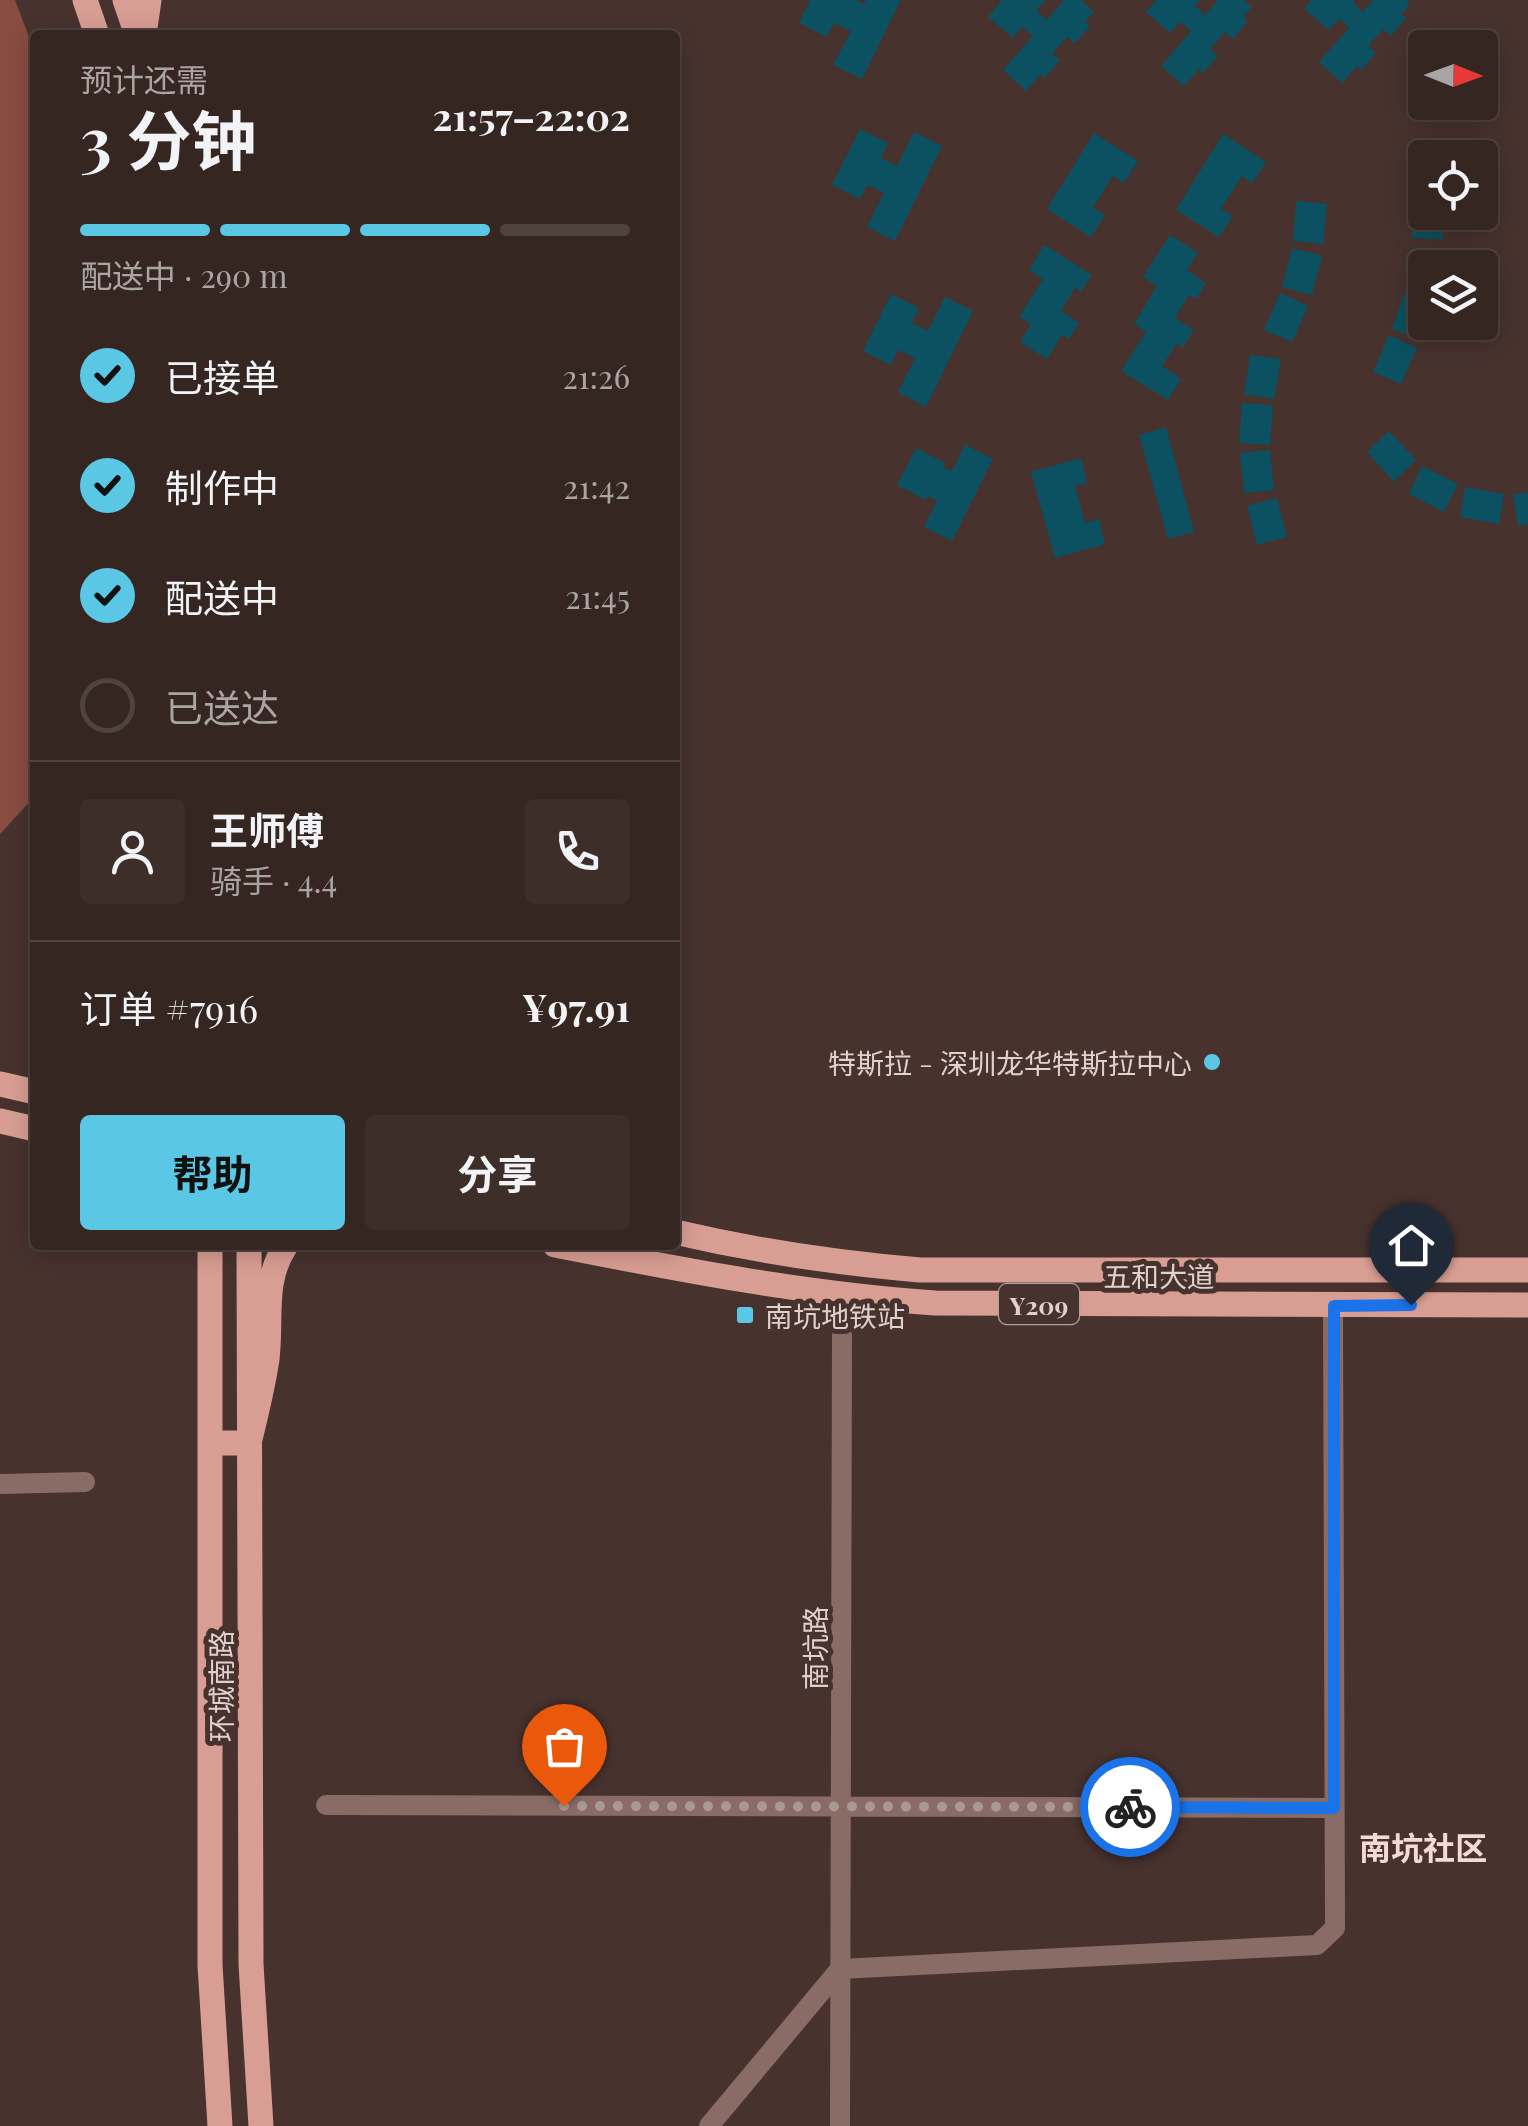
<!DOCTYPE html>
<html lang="zh">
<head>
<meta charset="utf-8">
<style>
	:root { --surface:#352622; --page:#3d2e2a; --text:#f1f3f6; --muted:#aaa5a5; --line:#4f4340; --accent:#5ac8e5 }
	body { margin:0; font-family:"Playfair Display","Noto Sans SC",serif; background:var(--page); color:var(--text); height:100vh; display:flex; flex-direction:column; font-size:38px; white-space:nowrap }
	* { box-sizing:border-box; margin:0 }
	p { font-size:32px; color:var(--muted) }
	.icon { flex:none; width:55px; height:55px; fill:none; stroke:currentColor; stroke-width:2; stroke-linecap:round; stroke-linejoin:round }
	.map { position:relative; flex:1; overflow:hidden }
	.sheet { position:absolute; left:30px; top:30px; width:650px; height:1220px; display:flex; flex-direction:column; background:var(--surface); border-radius:10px; box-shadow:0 5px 25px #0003,0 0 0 2px var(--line) }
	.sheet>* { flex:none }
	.needle { width:65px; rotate:91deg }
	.buttons { position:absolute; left:1408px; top:30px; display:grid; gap:20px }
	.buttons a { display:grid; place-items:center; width:90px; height:90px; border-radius:10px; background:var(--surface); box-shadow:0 5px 25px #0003,0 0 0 2px var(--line); font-size:50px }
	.pin { position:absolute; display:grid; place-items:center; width:85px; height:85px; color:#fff; margin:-102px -42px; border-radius:50% 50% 50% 0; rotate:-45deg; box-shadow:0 0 10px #0007 }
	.pin .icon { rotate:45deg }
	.courier { position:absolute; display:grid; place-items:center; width:100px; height:100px; margin:-50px; border:8px solid #1a73e8; border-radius:50%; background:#fff; color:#222; box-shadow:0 2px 12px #0007 }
	.headline em { font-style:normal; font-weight:700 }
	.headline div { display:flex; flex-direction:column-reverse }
	.headline { display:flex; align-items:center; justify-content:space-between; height:170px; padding:0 50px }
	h1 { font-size:65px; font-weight:700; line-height:75px }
	.bar { display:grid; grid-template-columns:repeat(4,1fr); gap:15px 10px; align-content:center; height:120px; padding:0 50px }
	.bar i { height:12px; border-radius:8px; background:var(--line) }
	.bar .current { background:var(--accent) }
	.bar p { grid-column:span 4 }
	.line { display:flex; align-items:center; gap:25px; padding:0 50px; border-top:2px solid var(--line) }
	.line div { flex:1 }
	.round { display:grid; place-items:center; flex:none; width:105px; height:105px; border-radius:10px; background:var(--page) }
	ol { padding:0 50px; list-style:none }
	li { display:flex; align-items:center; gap:30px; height:110px }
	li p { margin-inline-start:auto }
	li .icon { padding:10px; border-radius:50%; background:var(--accent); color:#111; stroke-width:4 }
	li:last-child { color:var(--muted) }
	li i { width:55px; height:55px; border:5px solid var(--line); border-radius:50% }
	.primary-button { display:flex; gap:20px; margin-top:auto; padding:20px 50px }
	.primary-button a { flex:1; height:115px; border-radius:10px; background:var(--accent); color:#111; font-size:40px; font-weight:700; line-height:115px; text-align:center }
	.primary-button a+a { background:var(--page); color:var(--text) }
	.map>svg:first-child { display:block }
</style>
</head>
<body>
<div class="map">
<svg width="1528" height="2126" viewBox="0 0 1528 2126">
	<rect width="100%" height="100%" fill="#47322e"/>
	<path fill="#894c41" d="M0,0H15L35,53V796L0,834Z"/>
	<path fill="#0b5161" d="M810,0H856L864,4L866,0H901L862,79L833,65L851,31L834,23L827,37L799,23Z
		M1002,0H1046L1036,10L1047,20L1064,0H1081L1094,12L1085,22L1090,26L1075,43L1067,37L1052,54L1060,60L1045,78L1041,74L1026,91L1003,70L1033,36L1022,27L1013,38L988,17Z
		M1156,0H1200L1195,6L1205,15L1218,0H1244L1252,7L1243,17L1248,21L1233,39L1225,32L1210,49L1218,56L1203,73L1199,69L1184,86L1161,66L1191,31L1180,22L1170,33L1146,12Z
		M1312,0H1355L1353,3L1363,12L1373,0H1406L1410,4L1401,14L1406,18L1391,36L1383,29L1368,46L1376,53L1361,70L1357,66L1342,83L1319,62L1349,28L1339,19L1329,30L1304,9Z
		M860,129L888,143L881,158L897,166L914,132L942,146L895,241L867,227L884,193L867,185L860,199L832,185Z
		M1094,133L1138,161L1124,183L1113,176L1093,208L1105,215L1091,237L1047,209Z
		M1223,134L1266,162L1252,183L1242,176L1221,209L1233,216L1219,237L1176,210Z
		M1436,149L1438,158H1425V191L1412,193L1406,154Z
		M1412,198H1425V212H1443V239L1412,238Z
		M1296,201L1327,204L1323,244L1293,241Z
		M1170,235L1198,253L1187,270L1206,283L1196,299L1189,295L1175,318L1194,330L1183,347L1177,343L1162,366L1181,379L1168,400L1121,371L1146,332L1134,324L1157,286L1143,277Z
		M1044,245L1092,275L1081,292L1075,288L1061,311L1079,323L1069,339L1062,335L1047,359L1020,342L1031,324L1019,317L1043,279L1029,270Z
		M1412,247L1443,252L1440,268H1425V290L1406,287Z
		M1292,248L1322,256L1312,295L1282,287Z
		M1405,292L1425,298L1427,322L1421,339L1392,329Z
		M1280,293L1308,306L1292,342L1264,330Z
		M891,294L919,308L912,323L928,331L945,297L973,311L926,407L898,392L915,358L898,350L891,365L863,351Z
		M1389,335L1417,348L1401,384L1373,372Z
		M1250,355L1281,359L1274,399L1244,394Z
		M1242,403L1273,405L1270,445L1239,443Z
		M1166,427L1194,532L1168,539L1139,435Z
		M1389,431L1416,460L1394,482L1367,452Z
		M965,445L993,459L952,541L924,527L937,501L928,496L926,500L897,485L916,448L945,463L943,467L952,471Z
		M1270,450L1274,490L1244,493L1240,453Z
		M1081,458L1087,483L1075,486L1085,523L1099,519L1105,544L1055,558L1031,472Z
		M1422,466L1458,484L1444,512L1409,494Z
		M1465,487L1504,494L1499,524L1460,517Z
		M1528,492V524L1518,526L1513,495Z
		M1277,498L1287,537L1257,545L1247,506Z"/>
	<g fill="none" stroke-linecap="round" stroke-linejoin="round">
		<path stroke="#896c66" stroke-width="20" d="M0,1484L85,1482
			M326,1805L1333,1808
			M709,2126L840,1969L1317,1945L1335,1928L1333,1305
			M840,2126L842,1327"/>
		<path stroke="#d99e93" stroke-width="25" d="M85,0L97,35
			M125,0L137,35
			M144,35L149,0
			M0,1084L35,1092
			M0,1121L35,1129
			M675,1232C756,1251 837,1263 920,1270H1528
			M210,1245V1965L220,2126
			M249,1245L251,1964L261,2126
			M555,1245C682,1270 806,1294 935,1303L1528,1305
			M210,1443H249C256,1415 263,1387 267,1359C272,1318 262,1281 286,1245"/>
	</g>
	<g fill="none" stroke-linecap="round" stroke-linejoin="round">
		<path stroke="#a99996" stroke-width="10" stroke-dasharray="0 18" d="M564,1806L1130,1807"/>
		<path stroke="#1a73e8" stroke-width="12" d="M1130,1807L1334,1808V1306L1411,1305"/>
	</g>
	<g fill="#5ac8e5" stroke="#47322e" stroke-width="4">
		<circle cx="1212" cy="1062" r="10"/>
		<rect x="735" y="1305" width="20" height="20" rx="5"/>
	</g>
	<g text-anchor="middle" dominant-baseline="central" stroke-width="10" stroke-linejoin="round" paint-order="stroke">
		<rect fill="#47322e" stroke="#b1a19e" stroke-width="2.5" x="999" y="1284" width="80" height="40" rx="8"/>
		<g font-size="25" font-weight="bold" fill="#ded1ce">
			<text x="1039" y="1304">Y209</text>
		</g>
		<g font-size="28" fill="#ded1ce" stroke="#47322e" text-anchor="end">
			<text x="1192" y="1062">特斯拉 - 深圳龙华特斯拉中心</text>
			<text x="765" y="1315" text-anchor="start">南坑地铁站</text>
		</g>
		<g font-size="28" fill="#ded1ce" stroke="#47322e">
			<text x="1159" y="1275">五和大道</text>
			<text transform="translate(814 1648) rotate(-90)">南坑路</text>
			<text transform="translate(220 1686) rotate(-90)">环城南路</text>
		</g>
		<g font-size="32" font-weight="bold" fill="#f5d9d4" stroke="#47322e">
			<text x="1423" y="1846">南坑社区</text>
		</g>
	</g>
</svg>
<div class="buttons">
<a><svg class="needle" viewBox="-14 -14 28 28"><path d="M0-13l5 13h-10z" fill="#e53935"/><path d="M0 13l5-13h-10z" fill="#aaa5a5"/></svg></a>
<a><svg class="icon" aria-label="locate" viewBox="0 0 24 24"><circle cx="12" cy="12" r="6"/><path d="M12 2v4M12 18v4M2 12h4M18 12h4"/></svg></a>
<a><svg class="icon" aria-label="layers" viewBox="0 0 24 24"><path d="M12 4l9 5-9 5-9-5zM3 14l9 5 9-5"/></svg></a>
</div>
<div class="pin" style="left:564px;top:1806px;background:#ea580c"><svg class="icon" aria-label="bag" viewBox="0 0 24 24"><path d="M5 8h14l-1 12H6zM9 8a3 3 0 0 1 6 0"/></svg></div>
<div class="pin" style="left:1411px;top:1305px;background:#1f2937"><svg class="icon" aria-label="home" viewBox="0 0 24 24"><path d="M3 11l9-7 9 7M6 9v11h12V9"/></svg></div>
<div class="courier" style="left:1130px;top:1807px"><svg class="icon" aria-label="bike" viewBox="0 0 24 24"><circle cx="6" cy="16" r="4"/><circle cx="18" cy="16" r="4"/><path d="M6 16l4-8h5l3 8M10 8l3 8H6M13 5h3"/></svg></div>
<section class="sheet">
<div class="headline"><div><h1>3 分钟</h1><p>预计还需</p></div><em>21:57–22:02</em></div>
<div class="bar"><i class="current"></i><i class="current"></i><i class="current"></i><i></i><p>配送中 · 290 m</p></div>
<ol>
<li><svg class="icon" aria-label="check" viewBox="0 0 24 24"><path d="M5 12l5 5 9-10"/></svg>已接单<p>21:26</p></li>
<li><svg class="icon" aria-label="check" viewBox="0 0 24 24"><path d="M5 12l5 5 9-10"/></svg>制作中<p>21:42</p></li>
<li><svg class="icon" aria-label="check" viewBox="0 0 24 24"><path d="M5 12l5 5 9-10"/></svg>配送中<p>21:45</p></li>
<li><i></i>已送达</li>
</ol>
<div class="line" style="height:180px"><a class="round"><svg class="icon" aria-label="person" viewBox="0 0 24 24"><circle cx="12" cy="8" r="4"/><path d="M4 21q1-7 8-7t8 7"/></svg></a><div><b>王师傅</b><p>骑手 · 4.4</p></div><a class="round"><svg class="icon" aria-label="phone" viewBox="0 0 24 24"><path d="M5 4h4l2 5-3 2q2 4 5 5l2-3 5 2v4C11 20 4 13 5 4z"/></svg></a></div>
<div class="line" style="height:130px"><div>订单 #7916</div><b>¥97.91</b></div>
<div class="primary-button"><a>帮助</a><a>分享</a></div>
</section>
</div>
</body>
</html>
